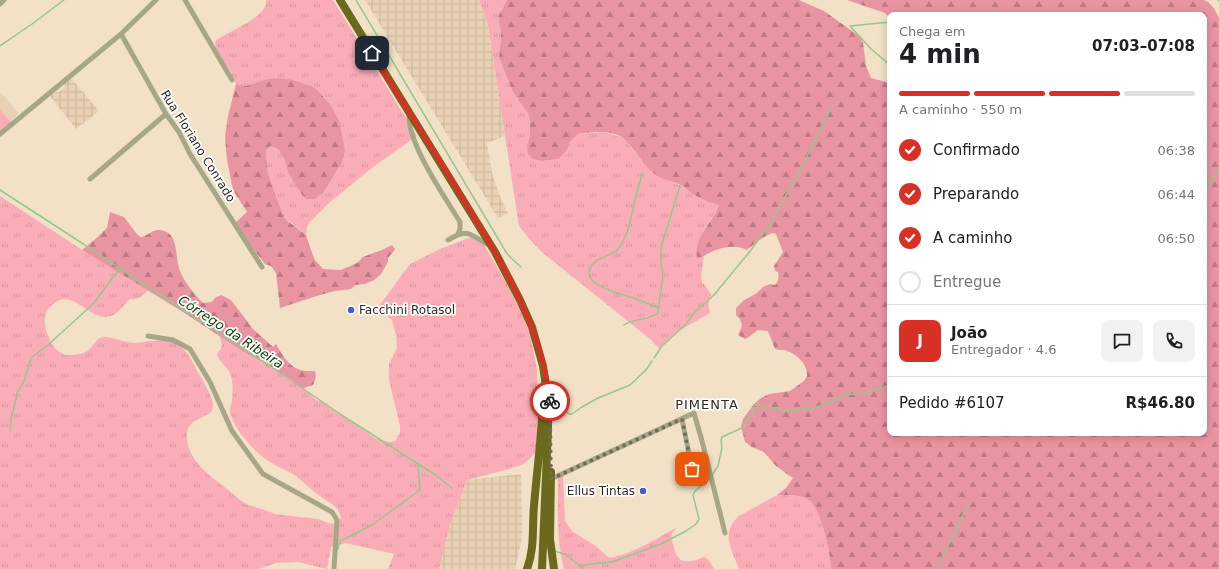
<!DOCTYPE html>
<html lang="pt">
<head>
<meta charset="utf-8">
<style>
	:root { --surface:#fff; --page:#f2f2f2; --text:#202124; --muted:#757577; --line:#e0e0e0; --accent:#d93025 }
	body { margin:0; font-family:"DejaVu Sans",sans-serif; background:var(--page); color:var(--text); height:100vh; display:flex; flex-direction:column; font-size:15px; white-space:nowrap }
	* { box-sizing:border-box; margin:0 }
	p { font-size:13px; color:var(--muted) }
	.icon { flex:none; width:22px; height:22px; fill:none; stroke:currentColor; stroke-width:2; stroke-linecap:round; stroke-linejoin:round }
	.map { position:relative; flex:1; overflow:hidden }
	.side { position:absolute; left:887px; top:12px; width:320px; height:424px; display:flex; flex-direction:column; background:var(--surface); border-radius:8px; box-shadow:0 2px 10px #0003 }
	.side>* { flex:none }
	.pin { position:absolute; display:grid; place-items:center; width:34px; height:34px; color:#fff; margin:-17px; border-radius:8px; box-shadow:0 2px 6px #0006 }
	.courier { position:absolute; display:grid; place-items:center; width:40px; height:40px; margin:-20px; border:3px solid #d93025; border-radius:50%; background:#fff; color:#222; box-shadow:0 1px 5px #0007 }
	.headline em { font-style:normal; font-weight:700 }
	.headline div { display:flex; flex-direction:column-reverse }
	.headline { display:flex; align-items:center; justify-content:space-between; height:68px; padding:0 12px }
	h1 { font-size:26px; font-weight:700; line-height:30px }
	.bar { display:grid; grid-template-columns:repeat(4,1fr); gap:6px 4px; align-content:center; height:48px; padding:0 12px }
	.bar i { height:5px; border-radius:3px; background:var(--line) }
	.bar .current { background:var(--accent) }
	.bar p { grid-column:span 4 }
	.line { display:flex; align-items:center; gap:10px; padding:0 12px; border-top:1px solid var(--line) }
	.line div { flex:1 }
	.round { display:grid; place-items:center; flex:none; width:42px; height:42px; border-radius:8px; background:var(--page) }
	ol { padding:0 12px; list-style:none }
	li { display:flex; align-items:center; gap:12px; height:44px }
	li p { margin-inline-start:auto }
	li .icon { padding:4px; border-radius:50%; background:var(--accent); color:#fff; stroke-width:4 }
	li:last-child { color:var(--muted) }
	li i { width:22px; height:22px; border:2px solid var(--line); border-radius:50% }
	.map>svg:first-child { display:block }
</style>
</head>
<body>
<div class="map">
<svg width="1219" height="569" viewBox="0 0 1219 569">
	<defs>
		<pattern id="industrial-grid" width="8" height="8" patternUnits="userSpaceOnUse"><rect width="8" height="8" fill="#e9d2b3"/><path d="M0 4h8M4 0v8" fill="none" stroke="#c8b49a"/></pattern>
		<pattern id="grass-tufts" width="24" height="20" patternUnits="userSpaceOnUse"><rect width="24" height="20" fill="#fbadb7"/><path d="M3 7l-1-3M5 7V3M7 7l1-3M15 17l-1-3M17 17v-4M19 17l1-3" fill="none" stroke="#d7959d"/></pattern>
		<pattern id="forest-firs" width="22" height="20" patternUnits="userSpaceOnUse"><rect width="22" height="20" fill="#e995a1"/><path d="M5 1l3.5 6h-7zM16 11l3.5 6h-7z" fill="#bd7a83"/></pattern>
	</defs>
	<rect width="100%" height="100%" fill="#f2e0c7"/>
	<path fill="#e9d2b3" d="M0,92L19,113L0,131Z"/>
	<path fill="url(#industrial-grid)" d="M365,0H479L488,25L505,136L487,143L492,173L499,194L508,214L498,218Z
		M71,78L99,111L76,129L50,96L55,92H59L65,87L64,84Z
		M521,474L522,528L521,543L515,569H439L450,525L467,480Z"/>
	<path fill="url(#grass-tufts)" d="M266,0H333L417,136L373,167L329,203L310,222L307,227L306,235L291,222L284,218L268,175L266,151L270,146C285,150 284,164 290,176C294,184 300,191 306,199L339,120L331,105L324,97L267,79L253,84L246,86L236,84L230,71L216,50L215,41C227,32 269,17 266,0Z
		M479,0H507L498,17L501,34L499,58L512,90L520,103L528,113L530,123V135L528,140L542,161L559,159L567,150L570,142L578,134L604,132L624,138L645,165L656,175L682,186L691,193L712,203L720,205C715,215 702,229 701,239C700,245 701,252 702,258L704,256L701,276L702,283L705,285L711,295C708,301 708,307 710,313C692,324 672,332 660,349L650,339L543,253L530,240L519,226L488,25Z
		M0,196L82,250L148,290C143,296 138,300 130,299C122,306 118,316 106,317C87,318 72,287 52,305C48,308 46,312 45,318C44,332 54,357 71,355C76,355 82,354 86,352C93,348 96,337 104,337C114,337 124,342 134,343C139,343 144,342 149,341C169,339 182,342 192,361C197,372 214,396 213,407C212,419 189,416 187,433C185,459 209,475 227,489C233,494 240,500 246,504C250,506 254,506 258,508C264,509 269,512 275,514C283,515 291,516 299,517C305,517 311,518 317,519C327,521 333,529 341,518C338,505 331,504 321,497C311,490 303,481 293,474C288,471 282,469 277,466C266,460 254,451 247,441C241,435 229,418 230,409C230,406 232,404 232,401C233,393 233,384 231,376C229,367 219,363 217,354C223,347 223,344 219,336L245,353L270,366L292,380L299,386L304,388L316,400L325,403L376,439L390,442L395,441L400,433V426L389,380V364L397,348L396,335L392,320L387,316L377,314H374L382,302L410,264L440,249L471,237L484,245L509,287L524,318L531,337L537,370L539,411L538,450L524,464L509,469L467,480L450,525L439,569H388L394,554L345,543L331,547L327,569L298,562L276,563L259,569H0Z
		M567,473L563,477L565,521L572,531L597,547L608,557C620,561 665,534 677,527L671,535C676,558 678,568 704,557L709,560L714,569H564C556,538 558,506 558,474Z
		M777,495C788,495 801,494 810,501C821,510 831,555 831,569H739C732,551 720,532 739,516Z"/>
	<path fill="url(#forest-firs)" d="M507,0H799L824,11L859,36L863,43L866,66L871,78L890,83V433H1204V15H890V18L885,13L847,0H1204C1212,3 1215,10 1219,18V569H831C831,555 821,510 810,501C801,494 788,495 777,495L786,488L793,478L787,474L775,465L764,452L752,447L745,442L741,426L743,419L754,404L761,398L769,394L790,391L804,381L807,376C808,364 796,353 784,350C781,350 778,350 775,349L768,331L758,330L749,337L745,339L738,335L742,326L740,319L736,315V308L743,301L757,293L763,287L770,284L775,285C779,281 779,277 778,272L775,271L774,266L783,252L776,234L773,233C767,234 752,245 747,250C736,244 720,247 709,253C704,255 703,258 697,258C693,238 713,222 719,205C710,203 700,198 691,193C688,191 685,187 681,185C673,181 663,180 656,175C643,166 636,150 625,140C615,129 591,132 578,134L570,142L567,150L559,159L542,161L533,159L528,154L527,146L530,135V123L528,113L520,103L512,90L499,58L501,34L498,17Z
		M279,78L293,80L308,85L316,89L331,105L339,120L345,150L342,162L323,193L315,199H306C300,192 294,184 290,176C284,164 285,149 270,146L266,151L268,174L284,218L306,235L311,250L315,260L323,269L341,270L357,263L363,257L368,255L382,250L392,245L395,249L393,252L388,258V262L381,274L374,280L365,284L355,285L351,289L335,291L320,295L280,308L276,273L271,266L265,264L239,231L235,229L233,225L247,212L233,190L227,160L225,137L228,116L236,84L246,86L267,79Z
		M110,212L124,217L136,233L140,237C147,237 152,229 160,230C181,233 174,258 180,271C185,283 194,294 203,303L212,302L215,298L221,295L231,300L253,329L273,347L276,344C283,356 290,369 305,371C309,371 312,371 315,371C317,376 315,381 313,385L304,388L299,386L292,380L270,366L245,353L183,312L82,250L93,241L107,228Z"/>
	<path fill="#fbadb7" d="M0,110L11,122L0,131Z"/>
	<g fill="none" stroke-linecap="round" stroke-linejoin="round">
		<path stroke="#94c98c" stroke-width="1.5" d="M356,0L506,252L511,258L521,267
			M1218,0L1219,1
			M850,26L871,49L890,65
			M850,26L890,22
			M0,46L32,24L64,0
			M642,173C640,182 637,191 635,200C631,217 629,235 618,249C612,257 598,256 592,265C576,285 625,295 636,299C644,302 651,305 659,308
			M0,190L68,234L191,315L270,366L340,414L434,474L452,488
			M1204,190L1219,171
			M624,325C634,318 648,321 658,313L663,275L661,263V247L680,186
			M654,358L662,346L684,326L694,313L714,295L751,250L770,224L799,172L832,106
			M567,412L569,414H572L582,407L598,398L630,385L646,370L652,361
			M10,431L11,419L18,391L24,381L31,358L49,344L93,304L120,268
			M713,474L718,466L722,448L721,440L722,437L744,427L747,420L752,415L753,407L755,405L791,411L813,408L824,405L844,395L865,393L890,385
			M706,481L708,479
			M338,549L340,541L372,525L420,490L418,464
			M554,550L557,552L565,554L584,569
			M580,566L597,563L612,562L661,544L686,531L696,524L699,519L693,495L695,491L701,486
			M936,569L954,534L967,506"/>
		<path stroke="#a6a786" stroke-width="5" d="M185,0L232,80
			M0,4L4,0
			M121,34L166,114L179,132L190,154L262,267
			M409,114C407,143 445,197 460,222V229L458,234
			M0,134L121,34L156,0
			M90,179L166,114
			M448,240C470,227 469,235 489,245
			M148,336L173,340L190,349L210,382L232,431L263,474L332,512L337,520L334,569
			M682,419L692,469
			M551,479L694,413L702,441L725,533"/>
		<path stroke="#6b6a1c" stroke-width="8" d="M340,0L495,252L520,300L532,327L543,366L548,401V429L542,569
			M551,472L550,539L554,569
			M527,569C535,548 532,527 534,506C537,470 542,434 543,399"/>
	</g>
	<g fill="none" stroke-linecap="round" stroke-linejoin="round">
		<path stroke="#74695a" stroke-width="4" stroke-dasharray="0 7.2" d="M550,401L551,479L682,419L692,469"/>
		<path stroke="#d93025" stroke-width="5" d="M372,53C402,102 434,150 463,199C502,262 542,327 550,401"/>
	</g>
	<g fill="#495acf" stroke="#fff" stroke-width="1.5">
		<circle cx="351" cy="310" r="4"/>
		<circle cx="643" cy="491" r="4"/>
	</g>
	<g text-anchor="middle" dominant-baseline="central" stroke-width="3.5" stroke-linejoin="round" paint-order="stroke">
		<g font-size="12" fill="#302920" stroke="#fff">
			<text transform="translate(198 146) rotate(58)">Rua Floriano Conrado</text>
		</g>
		<g font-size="12" fill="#302920" stroke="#fff" text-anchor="start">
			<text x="359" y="310">Facchini Rotasol</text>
			<text x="635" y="491" text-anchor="end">Ellus Tintas</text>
		</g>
		<g font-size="13" font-style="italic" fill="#0e4406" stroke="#fff">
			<text transform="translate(231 332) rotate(33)">Córrego da Ribeira</text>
		</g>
		<g font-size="13" letter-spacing="1" fill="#302920" stroke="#fff">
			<text x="707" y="404">PIMENTA</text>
		</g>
	</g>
</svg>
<div class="pin" style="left:692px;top:469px;background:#ea580c"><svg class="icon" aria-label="bag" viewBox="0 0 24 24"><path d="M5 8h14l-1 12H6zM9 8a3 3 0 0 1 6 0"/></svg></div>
<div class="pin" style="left:372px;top:53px;background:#1f2937"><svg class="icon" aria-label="home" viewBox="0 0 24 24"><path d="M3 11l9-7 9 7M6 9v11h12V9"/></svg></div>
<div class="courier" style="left:550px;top:401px"><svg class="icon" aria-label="bike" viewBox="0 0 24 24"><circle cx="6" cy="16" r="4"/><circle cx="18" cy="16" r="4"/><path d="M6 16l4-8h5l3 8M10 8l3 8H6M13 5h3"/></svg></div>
<section class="side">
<div class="headline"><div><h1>4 min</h1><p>Chega em</p></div><em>07:03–07:08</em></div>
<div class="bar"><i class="current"></i><i class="current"></i><i class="current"></i><i></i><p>A caminho · 550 m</p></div>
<ol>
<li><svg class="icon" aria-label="check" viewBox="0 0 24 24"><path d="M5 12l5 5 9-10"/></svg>Confirmado<p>06:38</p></li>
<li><svg class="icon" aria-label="check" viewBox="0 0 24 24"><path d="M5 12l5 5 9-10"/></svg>Preparando<p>06:44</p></li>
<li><svg class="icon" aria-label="check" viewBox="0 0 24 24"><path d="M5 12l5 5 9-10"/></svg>A caminho<p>06:50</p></li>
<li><i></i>Entregue</li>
</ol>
<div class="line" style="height:72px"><b class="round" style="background:var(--accent);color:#fff">J</b><div><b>João</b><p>Entregador · 4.6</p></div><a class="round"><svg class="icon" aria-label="chat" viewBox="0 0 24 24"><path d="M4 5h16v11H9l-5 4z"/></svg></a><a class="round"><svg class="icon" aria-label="phone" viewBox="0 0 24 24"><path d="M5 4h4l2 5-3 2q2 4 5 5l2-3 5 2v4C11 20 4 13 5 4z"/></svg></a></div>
<div class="line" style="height:52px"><div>Pedido #6107</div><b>R$46.80</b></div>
</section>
</div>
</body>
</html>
